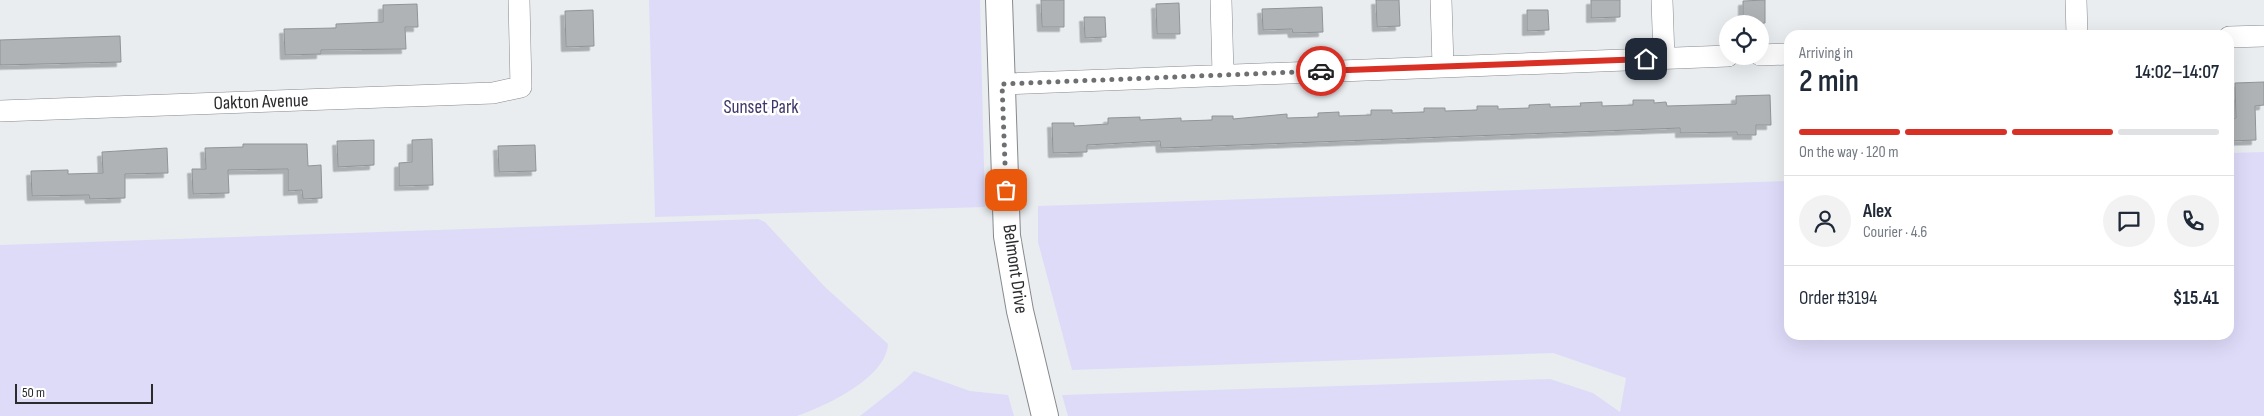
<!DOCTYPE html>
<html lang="en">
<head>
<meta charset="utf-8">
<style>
	:root { --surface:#fff; --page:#f2f2f3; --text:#1f2937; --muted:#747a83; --line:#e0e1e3; --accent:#d93025 }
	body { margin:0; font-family:"Sofia Sans Condensed",sans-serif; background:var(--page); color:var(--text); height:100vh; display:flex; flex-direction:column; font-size:19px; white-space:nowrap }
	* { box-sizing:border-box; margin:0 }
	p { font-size:16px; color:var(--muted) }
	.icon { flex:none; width:28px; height:28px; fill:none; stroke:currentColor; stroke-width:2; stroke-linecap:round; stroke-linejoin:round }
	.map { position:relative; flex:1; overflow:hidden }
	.drawer { position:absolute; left:1784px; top:30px; width:450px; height:310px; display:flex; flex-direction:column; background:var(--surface); border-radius:15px; box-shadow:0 5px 20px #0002 }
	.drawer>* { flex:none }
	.buttons { position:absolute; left:1719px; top:15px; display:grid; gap:10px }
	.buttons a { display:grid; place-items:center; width:50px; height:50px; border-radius:50%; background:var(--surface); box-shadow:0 5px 20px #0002; font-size:25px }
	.scale { position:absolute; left:15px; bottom:12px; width:138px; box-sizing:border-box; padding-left:5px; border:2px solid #2a2b2d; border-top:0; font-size:14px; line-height:18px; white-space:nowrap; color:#2a2b2d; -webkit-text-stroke:4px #fff; paint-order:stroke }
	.pin { position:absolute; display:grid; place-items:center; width:42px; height:42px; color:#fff; margin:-21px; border-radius:10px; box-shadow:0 2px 8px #0006 }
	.courier { position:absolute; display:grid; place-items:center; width:50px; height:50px; margin:-25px; border:4px solid #d93025; border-radius:50%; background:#fff; color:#222; box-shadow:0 1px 6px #0007 }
	.head em { font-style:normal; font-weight:600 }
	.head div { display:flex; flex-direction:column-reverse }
	.head { display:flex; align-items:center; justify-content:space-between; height:85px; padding:0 15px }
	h1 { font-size:32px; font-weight:600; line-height:38px }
	.bar { display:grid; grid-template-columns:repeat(4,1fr); gap:8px 5px; align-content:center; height:60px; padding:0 15px }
	.bar i { height:6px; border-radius:4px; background:var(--line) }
	.bar .active { background:var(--accent) }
	.bar p { grid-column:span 4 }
	.line { display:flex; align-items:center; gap:12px; padding:0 15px; border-top:1px solid var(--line) }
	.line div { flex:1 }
	.round { display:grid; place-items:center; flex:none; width:52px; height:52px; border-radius:26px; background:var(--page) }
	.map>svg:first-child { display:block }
</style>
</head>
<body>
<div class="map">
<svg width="2264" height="416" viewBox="0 0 2264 416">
	<defs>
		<filter id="shadow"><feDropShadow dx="-4.5" dy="4.5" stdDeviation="0" flood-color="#0004"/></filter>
	</defs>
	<rect width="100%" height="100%" fill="#e9edf0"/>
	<path fill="#dedbf9" d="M649,0H980L985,207L655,217Z
		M2264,152V416H1068L1062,395L1550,379L1593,393L1620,412L1626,378L1553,353L1072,370L1038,242V206L1789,181V335H2229V153Z
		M758,219L765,222L825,287L888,344C886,378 826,406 797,416H0V245Z
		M914,371L970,391L1008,395L1014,416H860L903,382Z"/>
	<path fill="#afb3b5" stroke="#909496" filter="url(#shadow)" d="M1041,0H1064V27H1042Z
		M1376,0H1399L1400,26L1377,27Z
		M1591,0H1620V17L1591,18Z
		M1765,0V23L1743,24V1Z
		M1179,3L1180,34H1157L1156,4Z
		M417,4L418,27H405L406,49L321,50V54L285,55L284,29L336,28V24L383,22V5Z
		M1322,7L1323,32L1293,33L1292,29L1263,30L1262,9Z
		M593,10L594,46L566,47L565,11Z
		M1527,10H1548L1549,30L1527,31Z
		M1084,17H1105L1106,37L1085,38Z
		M120,36L121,62L0,65V40Z
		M2264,82V105L2255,106L2256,140L2229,141V119L2236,118L2235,83Z
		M1770,95L1771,125H1756V135H1737V132L1680,133V128L1161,148L1160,141L1087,145V152L1053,153L1052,123H1074V126L1108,124V118L1140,117V120L1181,118V121L1212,120V116H1233V119L1287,114V118L1318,117V113L1339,112V116L1371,115V110H1392V113L1424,112V108H1445V111L1477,110V106H1498V109L1529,108V105L1550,104V107L1581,106L1580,103L1602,102V106L1633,105V100H1654V103L1666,102L1667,106L1736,104V96Z
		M432,139L433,185L399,186V163L412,162V140Z
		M374,140V165L338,167L337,141Z
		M243,144H307L308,166L321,165L322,198L303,199L302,190L288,191V169L228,170L229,193L193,194L192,169H206L205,148L243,147Z
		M535,145L536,171L499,172L498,146Z
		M167,148L168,173L125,174V198L90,199L89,195L32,196L31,171L68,170V174L103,173L102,152Z"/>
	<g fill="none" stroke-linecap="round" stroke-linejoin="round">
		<defs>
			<path id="minor" d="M1221,0L1223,74
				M1441,0L1443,66
				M1662,0L1664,58
				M2076,0L2077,35
				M2229,37L2264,36
				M1760,55L1789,54
				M1002,84L1728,56
				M0,111L493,93L521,87L519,0"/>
			<path id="tertiary" d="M999,0L1007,236L1020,311L1045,416"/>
		</defs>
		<use href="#minor" stroke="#878a8d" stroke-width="22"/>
		<use href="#tertiary" stroke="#878a8d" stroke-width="28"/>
		<use href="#minor" stroke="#fff" stroke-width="21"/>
		<use href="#tertiary" stroke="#fff" stroke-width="26"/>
	</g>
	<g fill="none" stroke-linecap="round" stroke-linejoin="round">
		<path stroke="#6d6f71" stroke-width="5" stroke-dasharray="0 9" d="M1006,190L1002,84L1321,71"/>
		<path stroke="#d93025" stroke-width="6" d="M1321,71L1646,59"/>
	</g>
	<g text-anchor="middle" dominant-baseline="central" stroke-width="5" stroke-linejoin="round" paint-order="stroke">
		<g font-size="19" fill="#2a2b2d" stroke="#fff">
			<text transform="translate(261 102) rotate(-2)">Oakton Avenue</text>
			<text transform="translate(1015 269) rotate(82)">Belmont Drive</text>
		</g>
		<g font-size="19" fill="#3e356a" stroke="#fff">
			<text x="761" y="107">Sunset Park</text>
		</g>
	</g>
</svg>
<div class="buttons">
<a><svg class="icon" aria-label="locate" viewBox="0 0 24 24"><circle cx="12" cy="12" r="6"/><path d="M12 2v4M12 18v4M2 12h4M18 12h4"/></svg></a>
</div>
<div class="scale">50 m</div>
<div class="pin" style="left:1006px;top:190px;background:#ea580c"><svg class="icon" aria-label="bag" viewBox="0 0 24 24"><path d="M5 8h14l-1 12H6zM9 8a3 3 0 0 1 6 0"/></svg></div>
<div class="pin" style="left:1646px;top:59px;background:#1f2937"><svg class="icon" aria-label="home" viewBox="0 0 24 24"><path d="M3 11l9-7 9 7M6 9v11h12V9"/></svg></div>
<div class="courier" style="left:1321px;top:71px"><svg class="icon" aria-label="car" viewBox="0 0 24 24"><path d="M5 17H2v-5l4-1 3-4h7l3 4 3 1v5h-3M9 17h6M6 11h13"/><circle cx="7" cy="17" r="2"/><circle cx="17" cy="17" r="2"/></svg></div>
<section class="drawer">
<div class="head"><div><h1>2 min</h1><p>Arriving in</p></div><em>14:02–14:07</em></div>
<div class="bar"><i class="active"></i><i class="active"></i><i class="active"></i><i></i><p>On the way · 120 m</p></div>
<div class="line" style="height:90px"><a class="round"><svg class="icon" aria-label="person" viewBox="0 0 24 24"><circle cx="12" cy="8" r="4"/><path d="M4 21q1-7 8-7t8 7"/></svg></a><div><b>Alex</b><p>Courier · 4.6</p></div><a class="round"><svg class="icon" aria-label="chat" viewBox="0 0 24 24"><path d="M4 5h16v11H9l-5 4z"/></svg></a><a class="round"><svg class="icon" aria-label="phone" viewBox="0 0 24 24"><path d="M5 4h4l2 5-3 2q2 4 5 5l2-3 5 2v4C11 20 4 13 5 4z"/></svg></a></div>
<div class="line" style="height:65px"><div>Order #3194</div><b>$15.41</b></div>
</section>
</div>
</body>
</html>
